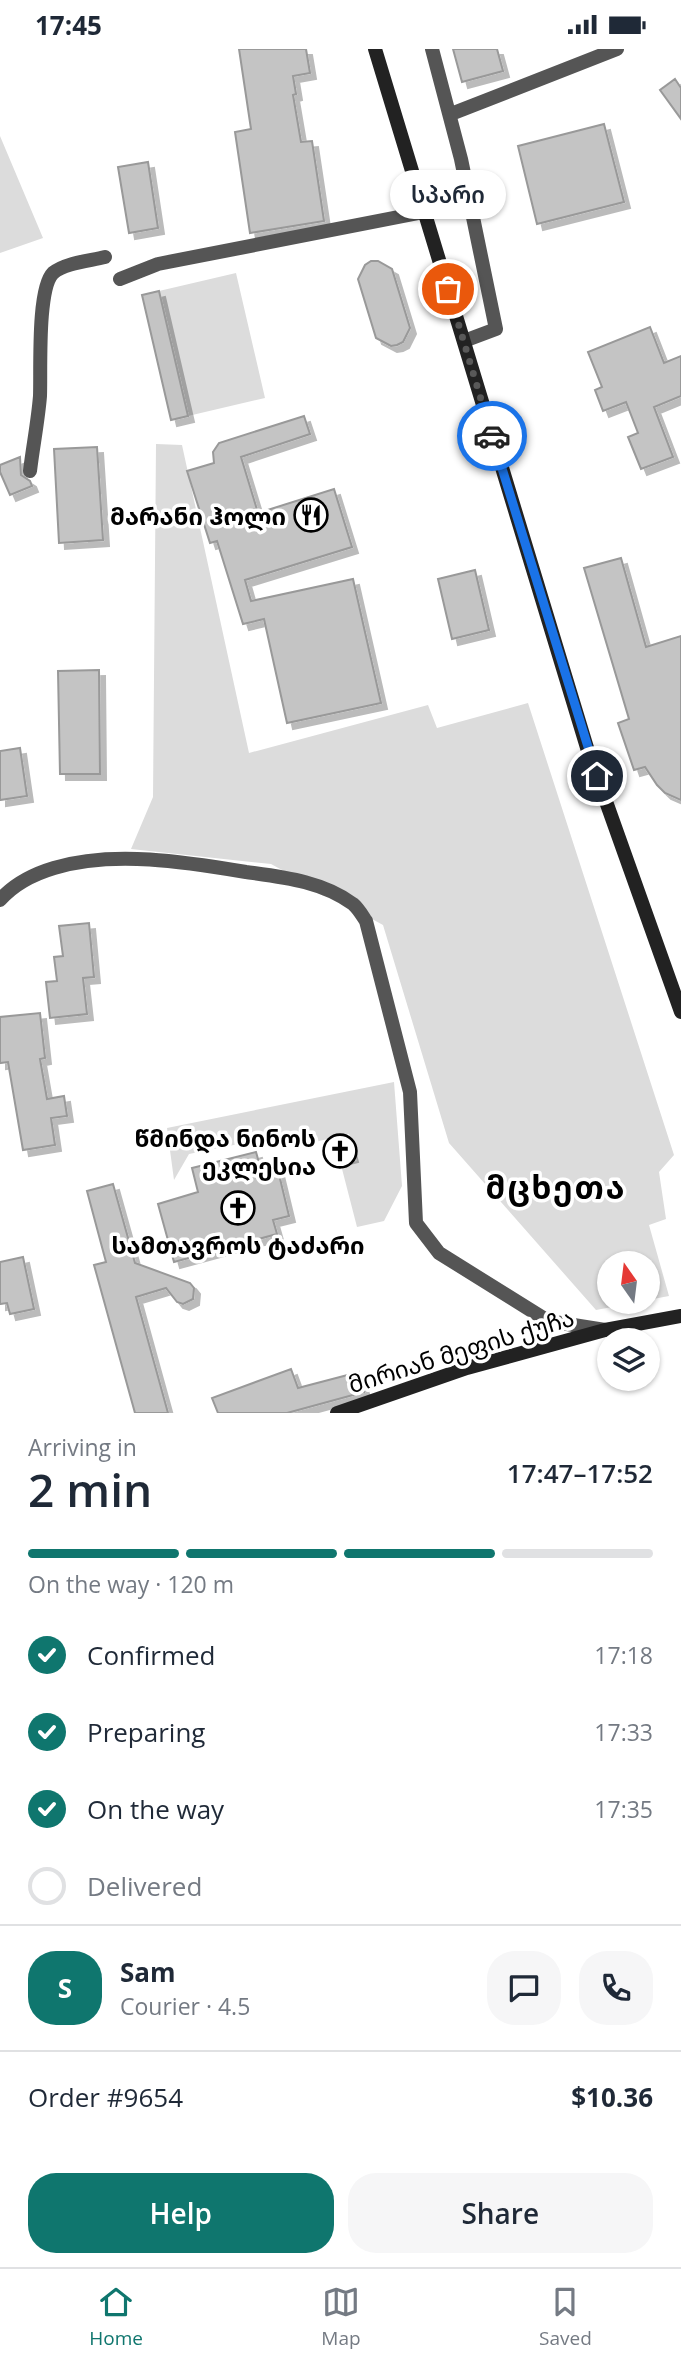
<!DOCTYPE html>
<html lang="en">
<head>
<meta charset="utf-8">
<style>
	:root { --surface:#fff; --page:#f6f6f7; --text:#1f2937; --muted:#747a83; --line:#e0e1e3; --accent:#0f766e }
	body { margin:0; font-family:"Open Sans","Noto Sans Georgian",sans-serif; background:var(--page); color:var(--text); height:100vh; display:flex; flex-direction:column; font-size:26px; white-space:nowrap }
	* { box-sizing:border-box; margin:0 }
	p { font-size:23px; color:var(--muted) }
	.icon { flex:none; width:38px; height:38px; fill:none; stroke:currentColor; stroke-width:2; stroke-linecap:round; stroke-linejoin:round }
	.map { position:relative; height:1364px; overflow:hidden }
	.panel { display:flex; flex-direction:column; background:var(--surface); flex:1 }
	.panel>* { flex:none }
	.needle { width:46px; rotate:346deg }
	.fabs { position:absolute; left:597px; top:1202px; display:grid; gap:14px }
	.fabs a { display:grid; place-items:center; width:63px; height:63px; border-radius:50%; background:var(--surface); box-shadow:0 2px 5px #0004; font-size:35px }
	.pin { position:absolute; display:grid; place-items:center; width:60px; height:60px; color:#fff; margin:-30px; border:4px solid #fff; border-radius:50%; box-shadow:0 2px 7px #0007 }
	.courier { position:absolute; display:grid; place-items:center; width:70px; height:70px; margin:-35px; border:5px solid #1a73e8; border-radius:50%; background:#fff; color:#222; box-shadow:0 2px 9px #0007 }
	.bubble { position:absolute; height:49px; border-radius:24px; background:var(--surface); box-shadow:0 2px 5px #0004; font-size:23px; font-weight:600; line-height:49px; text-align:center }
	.head em { font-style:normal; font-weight:600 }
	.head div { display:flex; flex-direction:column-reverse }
	.head { display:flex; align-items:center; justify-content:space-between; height:119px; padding:0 28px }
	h1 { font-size:46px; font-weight:600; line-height:52px }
	.bar { display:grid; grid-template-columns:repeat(4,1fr); gap:10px 7px; align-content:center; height:84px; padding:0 28px }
	.bar i { height:9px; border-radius:5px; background:var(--line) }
	.bar .on { background:var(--accent) }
	.bar p { grid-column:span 4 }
	.line { display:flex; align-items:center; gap:18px; padding:0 28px; border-top:2px solid var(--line) }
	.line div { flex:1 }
	.round { display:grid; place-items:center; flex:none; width:74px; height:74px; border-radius:28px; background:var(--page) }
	ol { padding:0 28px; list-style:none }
	li { display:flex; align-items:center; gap:21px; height:77px }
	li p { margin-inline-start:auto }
	li .icon { padding:7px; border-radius:50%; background:var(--accent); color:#fff; stroke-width:4 }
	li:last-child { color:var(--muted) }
	li i { width:38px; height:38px; border:4px solid var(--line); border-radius:50% }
	.primary-button { display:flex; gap:14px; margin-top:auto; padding:14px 28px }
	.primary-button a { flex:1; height:80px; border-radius:28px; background:var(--accent); color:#fff; font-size:28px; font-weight:600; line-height:80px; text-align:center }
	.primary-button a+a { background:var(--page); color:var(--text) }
	.status { display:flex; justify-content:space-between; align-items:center; height:49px; padding:0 35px; background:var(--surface); direction:ltr }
	.status svg { height:19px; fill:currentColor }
	.tabs { display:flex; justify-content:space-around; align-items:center; height:98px; border-top:2px solid var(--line); background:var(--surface); font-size:19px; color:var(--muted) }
	.tabs a { display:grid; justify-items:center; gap:4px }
	.tabs .on { color:var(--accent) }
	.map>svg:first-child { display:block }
</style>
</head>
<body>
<div class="status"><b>17:45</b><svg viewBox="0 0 49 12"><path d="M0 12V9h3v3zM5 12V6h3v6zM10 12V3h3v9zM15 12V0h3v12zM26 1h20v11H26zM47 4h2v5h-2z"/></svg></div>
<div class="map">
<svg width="681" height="1364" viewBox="0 0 681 1364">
	<defs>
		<filter id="shadow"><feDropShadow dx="6" dy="6" stdDeviation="0" flood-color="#0004"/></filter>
	</defs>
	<rect width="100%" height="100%" fill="#fff"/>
	<path fill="#dcdcdc" d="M0,87L43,189L0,204Z
		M236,224L265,349L188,367L159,242Z
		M156,395L182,396L249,704L428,656L437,679L528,654L674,1106L659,1123L666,1170L649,1176L669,1247L648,1251V1214H609V1253H639L596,1261L449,1094L383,876L271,815L131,800L153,748Z
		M394,1033L402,1137L384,1172L357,1178L341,1116L357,1112L349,1085L298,1097L268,1089L189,1105L174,1131L167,1079Z"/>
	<path fill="#c4c4c4" stroke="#999" stroke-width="2" filter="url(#shadow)" d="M239,0H306L310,24L293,27L296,45L293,46L301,93L312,92L324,172L250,184L235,83L251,80Z
		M453,0H497L503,22L462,33Z
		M675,30L681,39V70L660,41Z
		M604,75L624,153L537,175L518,97Z
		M148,113L158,179L129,184L118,118Z
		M371,212H378L392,220L410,279L403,293L397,296L391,297L376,289L358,230L365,216Z
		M159,242L188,367L171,371L142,246Z
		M650,278L664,314L681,307V347L654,358L673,408L641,420L628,388L638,384L626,353L603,362L595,341L602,338L588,303Z
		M304,367L310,385L241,408L258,464L334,440L352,498L245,531L251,552L353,530L381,654L287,674L264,570L243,575L217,492L210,494L187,422L214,414L213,403L219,394Z
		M97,398L103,491L59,494L54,400Z
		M20,408L21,426L30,432L32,437L10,446L0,423V416Z
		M621,509L646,598L681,587V751L665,744L657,736L645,718L634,721L618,674L629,670L584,519Z
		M475,521L489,581L452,590L438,530Z
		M99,621L100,725H60L58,622Z
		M20,699L27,747L0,751V702Z
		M89,874L94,928L83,929L87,965L50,969L46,933L57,932L54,908L63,907L59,877Z
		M40,964L45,1009L40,1010L47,1050L64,1047L67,1067L51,1069L55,1096L23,1101L8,1013L0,1014V968Z
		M348,1092L352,1107L332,1112L328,1097Z
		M256,1103L260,1117L276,1113L289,1167L273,1171L277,1185L174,1213L158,1155L198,1143L192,1119Z
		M113,1135L135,1214L190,1234L194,1239L193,1250L183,1255L177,1253L166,1239L136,1248L168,1364H135L94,1216L106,1213L87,1142Z
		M23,1208L34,1260L10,1265L7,1254L0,1255V1213Z
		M291,1320L298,1339L359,1323L364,1343L287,1364H218L212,1349Z"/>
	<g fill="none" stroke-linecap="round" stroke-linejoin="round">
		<path stroke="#555" stroke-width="14" d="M432,0L461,110L496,280L464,292
			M451,65L617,0
			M120,230L158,215L424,163
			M30,422C33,397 38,372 40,347C41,322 37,240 53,224C65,214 89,212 105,208
			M0,851C14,835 34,825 54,819C113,801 186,813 246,823C282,828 322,832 353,855C358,859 362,866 366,872L410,1043L416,1174L439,1204L548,1272L605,1281"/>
		<path stroke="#222" stroke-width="14" d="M375,0L588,702L681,963
			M337,1364L467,1319L605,1281L681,1267"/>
	</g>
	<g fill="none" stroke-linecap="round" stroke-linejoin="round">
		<path stroke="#595959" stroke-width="7" stroke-dasharray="0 12.6" d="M448,240L492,387"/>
		<path stroke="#1a73e8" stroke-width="9" d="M492,387L597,727"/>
	</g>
	<defs>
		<symbol id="restaurant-ring" viewBox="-11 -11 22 22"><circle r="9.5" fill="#fff" stroke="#000" stroke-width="1.5"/><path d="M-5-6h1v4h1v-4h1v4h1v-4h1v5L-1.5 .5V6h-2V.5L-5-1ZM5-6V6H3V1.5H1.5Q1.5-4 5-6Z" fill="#000"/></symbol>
		<symbol id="church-ring" viewBox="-11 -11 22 22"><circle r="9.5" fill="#fff" stroke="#000" stroke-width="1.5"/><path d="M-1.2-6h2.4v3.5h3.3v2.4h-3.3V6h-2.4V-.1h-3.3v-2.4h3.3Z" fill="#000"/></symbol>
	</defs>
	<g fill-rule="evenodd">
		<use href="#restaurant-ring" x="292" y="447" width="38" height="38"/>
		<use href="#church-ring" x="321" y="1083" width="38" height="38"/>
		<use href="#church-ring" x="219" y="1140" width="38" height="38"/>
	</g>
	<g text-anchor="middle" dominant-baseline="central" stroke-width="7" stroke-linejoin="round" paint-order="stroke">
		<g font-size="24" font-weight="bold" fill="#000" stroke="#fff" text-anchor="end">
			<text x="286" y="466">მარანი ჰოლი</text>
			<text x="316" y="1088">წმინდა ნინოს<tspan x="316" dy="28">ეკლესია</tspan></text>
			<text x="238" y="1195" text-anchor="middle">სამთავროს ტაძარი</text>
		</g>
		<g font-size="24" fill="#000" stroke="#fff">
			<text transform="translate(461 1301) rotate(-17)">მირიან მეფის ქუჩა</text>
		</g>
		<g font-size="32" font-weight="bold" letter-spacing="2" fill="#000" stroke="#fff">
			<text x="556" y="1137">მცხეთა</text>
		</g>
	</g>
</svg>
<div class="fabs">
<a><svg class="needle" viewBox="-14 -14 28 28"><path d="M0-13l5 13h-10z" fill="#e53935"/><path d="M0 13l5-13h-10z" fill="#747a83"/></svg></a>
<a><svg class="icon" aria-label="layers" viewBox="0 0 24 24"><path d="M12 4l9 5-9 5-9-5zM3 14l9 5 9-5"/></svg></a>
</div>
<div class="pin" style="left:448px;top:240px;background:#ea580c"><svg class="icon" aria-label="bag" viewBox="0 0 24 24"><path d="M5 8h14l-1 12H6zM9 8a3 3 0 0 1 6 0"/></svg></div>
<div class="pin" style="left:597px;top:727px;background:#1f2937"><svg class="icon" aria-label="home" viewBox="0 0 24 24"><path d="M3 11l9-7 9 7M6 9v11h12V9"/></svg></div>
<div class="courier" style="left:492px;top:387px"><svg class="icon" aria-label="car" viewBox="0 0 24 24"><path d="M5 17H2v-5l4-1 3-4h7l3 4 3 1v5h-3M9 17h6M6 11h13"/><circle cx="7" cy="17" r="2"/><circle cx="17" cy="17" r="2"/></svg></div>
<div class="bubble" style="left:390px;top:121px;width:116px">სპარი</div>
</div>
<section class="panel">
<div class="head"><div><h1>2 min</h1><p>Arriving in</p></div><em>17:47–17:52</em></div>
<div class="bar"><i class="on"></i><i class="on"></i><i class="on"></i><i></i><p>On the way · 120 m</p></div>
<ol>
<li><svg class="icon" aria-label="check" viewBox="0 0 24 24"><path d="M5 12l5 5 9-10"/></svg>Confirmed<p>17:18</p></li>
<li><svg class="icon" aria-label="check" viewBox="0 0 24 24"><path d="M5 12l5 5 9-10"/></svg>Preparing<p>17:33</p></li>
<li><svg class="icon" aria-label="check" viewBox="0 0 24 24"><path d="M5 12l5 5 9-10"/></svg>On the way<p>17:35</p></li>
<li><i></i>Delivered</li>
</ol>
<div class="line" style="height:126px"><b class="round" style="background:var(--accent);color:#fff">S</b><div><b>Sam</b><p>Courier · 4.5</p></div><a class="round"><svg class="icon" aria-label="chat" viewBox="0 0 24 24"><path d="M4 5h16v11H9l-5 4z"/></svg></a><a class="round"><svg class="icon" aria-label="phone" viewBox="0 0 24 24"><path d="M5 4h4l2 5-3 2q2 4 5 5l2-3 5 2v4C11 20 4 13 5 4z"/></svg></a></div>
<div class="line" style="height:91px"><div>Order #9654</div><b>$10.36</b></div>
<div class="primary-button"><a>Help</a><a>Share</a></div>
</section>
<nav class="tabs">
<a class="on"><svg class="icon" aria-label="home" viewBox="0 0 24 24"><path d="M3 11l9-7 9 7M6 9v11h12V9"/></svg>Home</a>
<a><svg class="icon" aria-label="map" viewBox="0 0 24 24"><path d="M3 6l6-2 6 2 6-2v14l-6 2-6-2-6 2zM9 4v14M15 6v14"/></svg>Map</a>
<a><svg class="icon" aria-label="saved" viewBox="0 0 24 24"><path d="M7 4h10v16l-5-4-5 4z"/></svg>Saved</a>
</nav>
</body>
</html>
